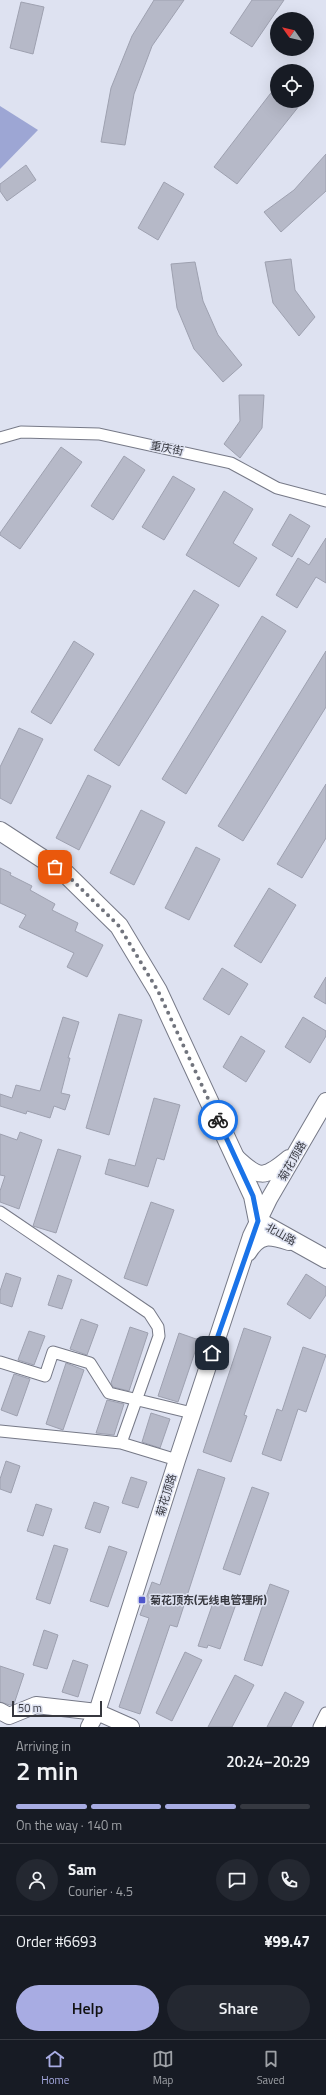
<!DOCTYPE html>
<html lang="en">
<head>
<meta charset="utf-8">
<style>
	:root { --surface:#171b24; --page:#242831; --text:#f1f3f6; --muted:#9ea1a6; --line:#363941; --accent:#a8ace3 }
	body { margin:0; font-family:"Titillium Web","Noto Sans SC",sans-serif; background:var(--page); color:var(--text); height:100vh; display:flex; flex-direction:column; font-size:15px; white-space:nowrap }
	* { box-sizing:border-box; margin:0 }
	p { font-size:13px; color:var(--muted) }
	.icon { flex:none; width:22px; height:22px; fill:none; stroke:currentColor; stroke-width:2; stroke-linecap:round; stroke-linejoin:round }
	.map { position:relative; height:1727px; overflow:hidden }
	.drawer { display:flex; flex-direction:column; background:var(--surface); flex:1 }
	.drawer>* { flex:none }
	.needle { width:26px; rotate:304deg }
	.buttons { position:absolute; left:270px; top:12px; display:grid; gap:8px }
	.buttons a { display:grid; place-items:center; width:44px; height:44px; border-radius:50%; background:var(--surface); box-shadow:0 4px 16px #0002; font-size:20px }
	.scale { position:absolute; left:12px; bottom:10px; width:90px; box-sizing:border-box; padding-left:4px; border:2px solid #37383f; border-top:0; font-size:11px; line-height:14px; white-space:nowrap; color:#37383f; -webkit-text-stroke:3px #dee2f1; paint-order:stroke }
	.pin { position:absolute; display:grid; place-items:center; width:34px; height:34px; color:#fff; margin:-17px; border-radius:8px; box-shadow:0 2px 6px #0006 }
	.courier { position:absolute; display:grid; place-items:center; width:40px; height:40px; margin:-20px; border:3px solid #1a73e8; border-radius:50%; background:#fff; color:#222; box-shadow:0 1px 5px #0007 }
	.headline em { font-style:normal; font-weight:600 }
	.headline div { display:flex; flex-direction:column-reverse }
	.headline { display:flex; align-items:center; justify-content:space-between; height:68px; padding:0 16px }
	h1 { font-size:26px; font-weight:600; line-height:30px }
	.bar { display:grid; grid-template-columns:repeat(4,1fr); gap:6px 4px; align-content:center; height:48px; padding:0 16px }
	.bar i { height:5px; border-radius:3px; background:var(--line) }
	.bar .selected { background:var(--accent) }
	.bar p { grid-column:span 4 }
	.line { display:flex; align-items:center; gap:10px; padding:0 16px; border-top:1px solid var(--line) }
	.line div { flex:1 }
	.round { display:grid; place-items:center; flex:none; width:42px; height:42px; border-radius:21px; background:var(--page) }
	.action { display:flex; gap:8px; margin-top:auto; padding:8px 16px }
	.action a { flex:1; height:46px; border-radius:24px; background:var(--accent); color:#111; font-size:16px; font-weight:600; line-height:46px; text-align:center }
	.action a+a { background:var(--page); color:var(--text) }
	.tabs { display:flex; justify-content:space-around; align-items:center; height:56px; border-top:1px solid var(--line); background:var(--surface); font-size:11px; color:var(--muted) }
	.tabs a { display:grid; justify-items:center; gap:2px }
	.tabs .selected { color:var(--accent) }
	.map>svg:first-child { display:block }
</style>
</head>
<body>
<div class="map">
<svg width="326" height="1727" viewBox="0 0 326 1727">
	<rect width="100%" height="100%" fill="#dee2f1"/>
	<path fill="#9da6d4" d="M0,106L38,130L0,169Z"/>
	<path fill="#b6b9c8" stroke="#9ea1b0" d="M154,0H184L152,46L134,94L125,145L101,142L111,88L132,36Z
		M252,0H284L252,47L230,33Z
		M21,2L44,7L33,54L10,48Z
		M277,85V101H303L237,184L214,167Z
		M326,154V191L281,232L264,212L294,190Z
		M26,165L36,180L7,201L0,191V184Z
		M164,182L184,194L158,240L138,228Z
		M291,259L295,290L315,317L299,336L273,303L265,262Z
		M195,262L203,301L218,335L242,365L223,382L194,349L177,308L171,264Z
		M239,395H264L262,428L240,458L224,444L240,421Z
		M61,447L82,462L20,549L0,535V533Z
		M124,456L145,470L113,520L91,506Z
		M173,476L195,489L164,540L142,527Z
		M224,491L253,509L233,543L257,558L239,587L186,555Z
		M290,514L310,526L292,557L272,545Z
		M326,538V583L316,577L297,608L276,595L298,558L309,565Z
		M194,590L219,605L119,766L94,750Z
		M262,616L286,631L186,794L162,779Z
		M74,641L94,654L51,724L31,712Z
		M326,651V707L243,841L218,826Z
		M19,728L43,739L11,804L0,798V767Z
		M88,775L111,786L79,850L56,838Z
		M326,784V838L302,878L277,864Z
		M141,810L165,822L134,885L110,873Z
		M196,847L220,859L189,920L165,908Z
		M0,868L11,873L10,875L32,886L30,890L55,904L52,910L78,923L75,931L103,945L87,977L67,967L74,953L19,927L26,915L0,903Z
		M269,888L296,905L261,963L234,946Z
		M222,968L248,984L229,1015L203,999Z
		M326,977V1004L314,997Z
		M119,1014L142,1020L109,1135L86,1128Z
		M63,1017L79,1022L68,1058H70L61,1093L70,1095L65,1110L54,1106L50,1118L27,1111L26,1114L0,1106V1094L12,1098L16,1085L40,1091Z
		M303,1017L326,1031V1036L310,1063L285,1047Z
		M241,1036L265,1051L246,1082L223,1067Z
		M154,1098L180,1105L164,1160L157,1158L148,1187L105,1174L109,1159L135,1166Z
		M20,1132L42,1140L19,1209L0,1202V1191L5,1176L0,1175V1134L17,1140Z
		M58,1149L81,1156L56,1233L33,1226Z
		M151,1202L174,1210L147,1286L124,1278Z
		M6,1273L21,1278L12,1307L0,1303V1291Z
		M306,1274L326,1287V1295L310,1319L287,1304Z
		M58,1275L72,1280L62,1309L48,1305Z
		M81,1319L98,1325L87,1355L70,1349Z
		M130,1327L148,1333L129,1391L113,1387L111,1383Z
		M244,1328L271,1337L244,1415L247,1416L231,1462L203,1452Z
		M29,1331L45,1336L34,1365L18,1360Z
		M179,1333L199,1340L178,1402L158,1396Z
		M303,1347L326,1355L306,1412L298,1409L281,1461L262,1454L277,1409L282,1411Z
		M66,1363L84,1370L63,1430L46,1424Z
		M14,1374L30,1379L17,1416L1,1410Z
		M107,1400L124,1404L114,1435L96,1433Z
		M151,1413L170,1419L160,1448L142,1442Z
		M6,1461L20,1466L11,1493L0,1489V1479Z
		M198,1469L225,1478L177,1627L170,1625L140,1714L119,1707L149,1618L140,1615L152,1582L160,1585Z
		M131,1477L147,1482L138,1508L122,1503Z
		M252,1487L269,1493L240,1575L223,1569Z
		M94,1502L109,1507L100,1533L85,1528Z
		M36,1504L52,1509L43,1536L27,1531Z
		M54,1545L68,1549L50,1604L36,1599Z
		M109,1546L127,1552L108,1607L90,1601Z
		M270,1584L289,1591L262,1666L244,1660Z
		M215,1597L236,1604L220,1649L208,1645L207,1648L198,1646Z
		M44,1630L58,1635L47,1669L33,1665Z
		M185,1652L202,1660L172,1721L156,1713Z
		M73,1660L88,1665L78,1697L62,1692Z
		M0,1666L24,1674L14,1704L10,1705L0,1702Z
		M235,1675L254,1685L232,1727H208Z
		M285,1692L304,1702L291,1727H267Z"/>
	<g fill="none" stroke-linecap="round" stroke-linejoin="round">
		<defs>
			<path id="street" d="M0,438L21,432L99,434L231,463L277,488L326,501
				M0,1212L149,1313L158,1327L159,1336L121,1443
				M0,1362L45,1376L53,1352L90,1363L109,1393L192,1413
				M0,1431L121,1443L177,1460
				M319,1727L326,1713"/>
			<path id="secondary" d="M236,1157C259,1179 264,1179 289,1158
				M248,1253C260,1233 270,1236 289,1242
				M0,1711L9,1716L36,1705L97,1712L131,1727
				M89,1727L97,1712L177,1460L251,1236L269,1199L326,1101"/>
			<path id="primary" d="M0,831L66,874L119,926L158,991L253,1196L258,1221L326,1259"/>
		</defs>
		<use href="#street" stroke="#767987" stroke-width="13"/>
		<use href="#secondary" stroke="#767987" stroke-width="18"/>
		<use href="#primary" stroke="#767987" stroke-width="20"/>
		<use href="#street" stroke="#fff" stroke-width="11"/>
		<use href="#secondary" stroke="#fff" stroke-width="16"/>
		<use href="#primary" stroke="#fff" stroke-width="18"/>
	</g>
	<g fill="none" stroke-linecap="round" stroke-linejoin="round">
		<path stroke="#71747d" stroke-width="4" stroke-dasharray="0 7.2" d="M55,867L66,874L119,926L158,991L218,1120"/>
		<path stroke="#1a73e8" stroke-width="5" d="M212,1353L258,1221L253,1196L218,1120"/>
	</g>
	<rect fill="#4e56cc" stroke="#dee2f1" stroke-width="1.5" x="138" y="1596" width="8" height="8" rx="2"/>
	<g text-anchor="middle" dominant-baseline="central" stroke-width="3" stroke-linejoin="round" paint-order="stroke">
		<g font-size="11" fill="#37383f" stroke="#dee2f1">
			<text transform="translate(167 448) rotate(11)">重庆街</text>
			<text transform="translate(292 1161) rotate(-60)">菊花顶路</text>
			<text transform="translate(281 1234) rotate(29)">北山路</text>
			<text transform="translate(166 1495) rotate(-73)">菊花顶路</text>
		</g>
		<g font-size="11" font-weight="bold" fill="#37383f" stroke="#dee2f1" text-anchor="start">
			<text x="150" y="1600">菊花顶东(无线电管理所)</text>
		</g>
	</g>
</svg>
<div class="buttons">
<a><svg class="needle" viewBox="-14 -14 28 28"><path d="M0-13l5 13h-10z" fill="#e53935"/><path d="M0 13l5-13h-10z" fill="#9ea1a6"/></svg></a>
<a><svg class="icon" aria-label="locate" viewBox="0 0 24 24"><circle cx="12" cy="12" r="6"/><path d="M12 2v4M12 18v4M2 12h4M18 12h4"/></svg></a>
</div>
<div class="scale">50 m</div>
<div class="pin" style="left:55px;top:867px;background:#ea580c"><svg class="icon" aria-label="bag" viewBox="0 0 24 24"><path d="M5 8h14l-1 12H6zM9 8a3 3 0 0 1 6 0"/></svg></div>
<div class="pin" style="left:212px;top:1353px;background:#1f2937"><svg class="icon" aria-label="home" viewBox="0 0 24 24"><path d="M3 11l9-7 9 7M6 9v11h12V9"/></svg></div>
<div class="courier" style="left:218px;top:1120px"><svg class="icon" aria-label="bike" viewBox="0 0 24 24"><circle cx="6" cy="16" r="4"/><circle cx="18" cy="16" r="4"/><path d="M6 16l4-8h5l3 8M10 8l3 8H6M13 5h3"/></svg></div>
</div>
<section class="drawer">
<div class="headline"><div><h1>2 min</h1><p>Arriving in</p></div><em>20:24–20:29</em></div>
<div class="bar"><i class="selected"></i><i class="selected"></i><i class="selected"></i><i></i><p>On the way · 140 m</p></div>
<div class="line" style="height:72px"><a class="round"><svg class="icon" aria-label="person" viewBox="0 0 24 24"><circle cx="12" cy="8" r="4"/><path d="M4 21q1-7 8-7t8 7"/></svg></a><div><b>Sam</b><p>Courier · 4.5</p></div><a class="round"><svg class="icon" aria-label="chat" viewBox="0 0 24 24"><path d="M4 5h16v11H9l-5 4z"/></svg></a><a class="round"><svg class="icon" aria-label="phone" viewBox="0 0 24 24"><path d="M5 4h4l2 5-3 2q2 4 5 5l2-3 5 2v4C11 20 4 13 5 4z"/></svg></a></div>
<div class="line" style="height:52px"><div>Order #6693</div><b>¥99.47</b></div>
<div class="action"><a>Help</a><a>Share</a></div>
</section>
<nav class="tabs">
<a class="selected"><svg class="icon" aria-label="home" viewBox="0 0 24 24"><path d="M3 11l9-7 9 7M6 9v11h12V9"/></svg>Home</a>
<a><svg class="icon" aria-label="map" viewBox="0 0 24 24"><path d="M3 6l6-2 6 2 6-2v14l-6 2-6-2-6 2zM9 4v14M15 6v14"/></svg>Map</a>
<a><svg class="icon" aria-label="saved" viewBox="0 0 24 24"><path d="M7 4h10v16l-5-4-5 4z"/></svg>Saved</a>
</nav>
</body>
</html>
